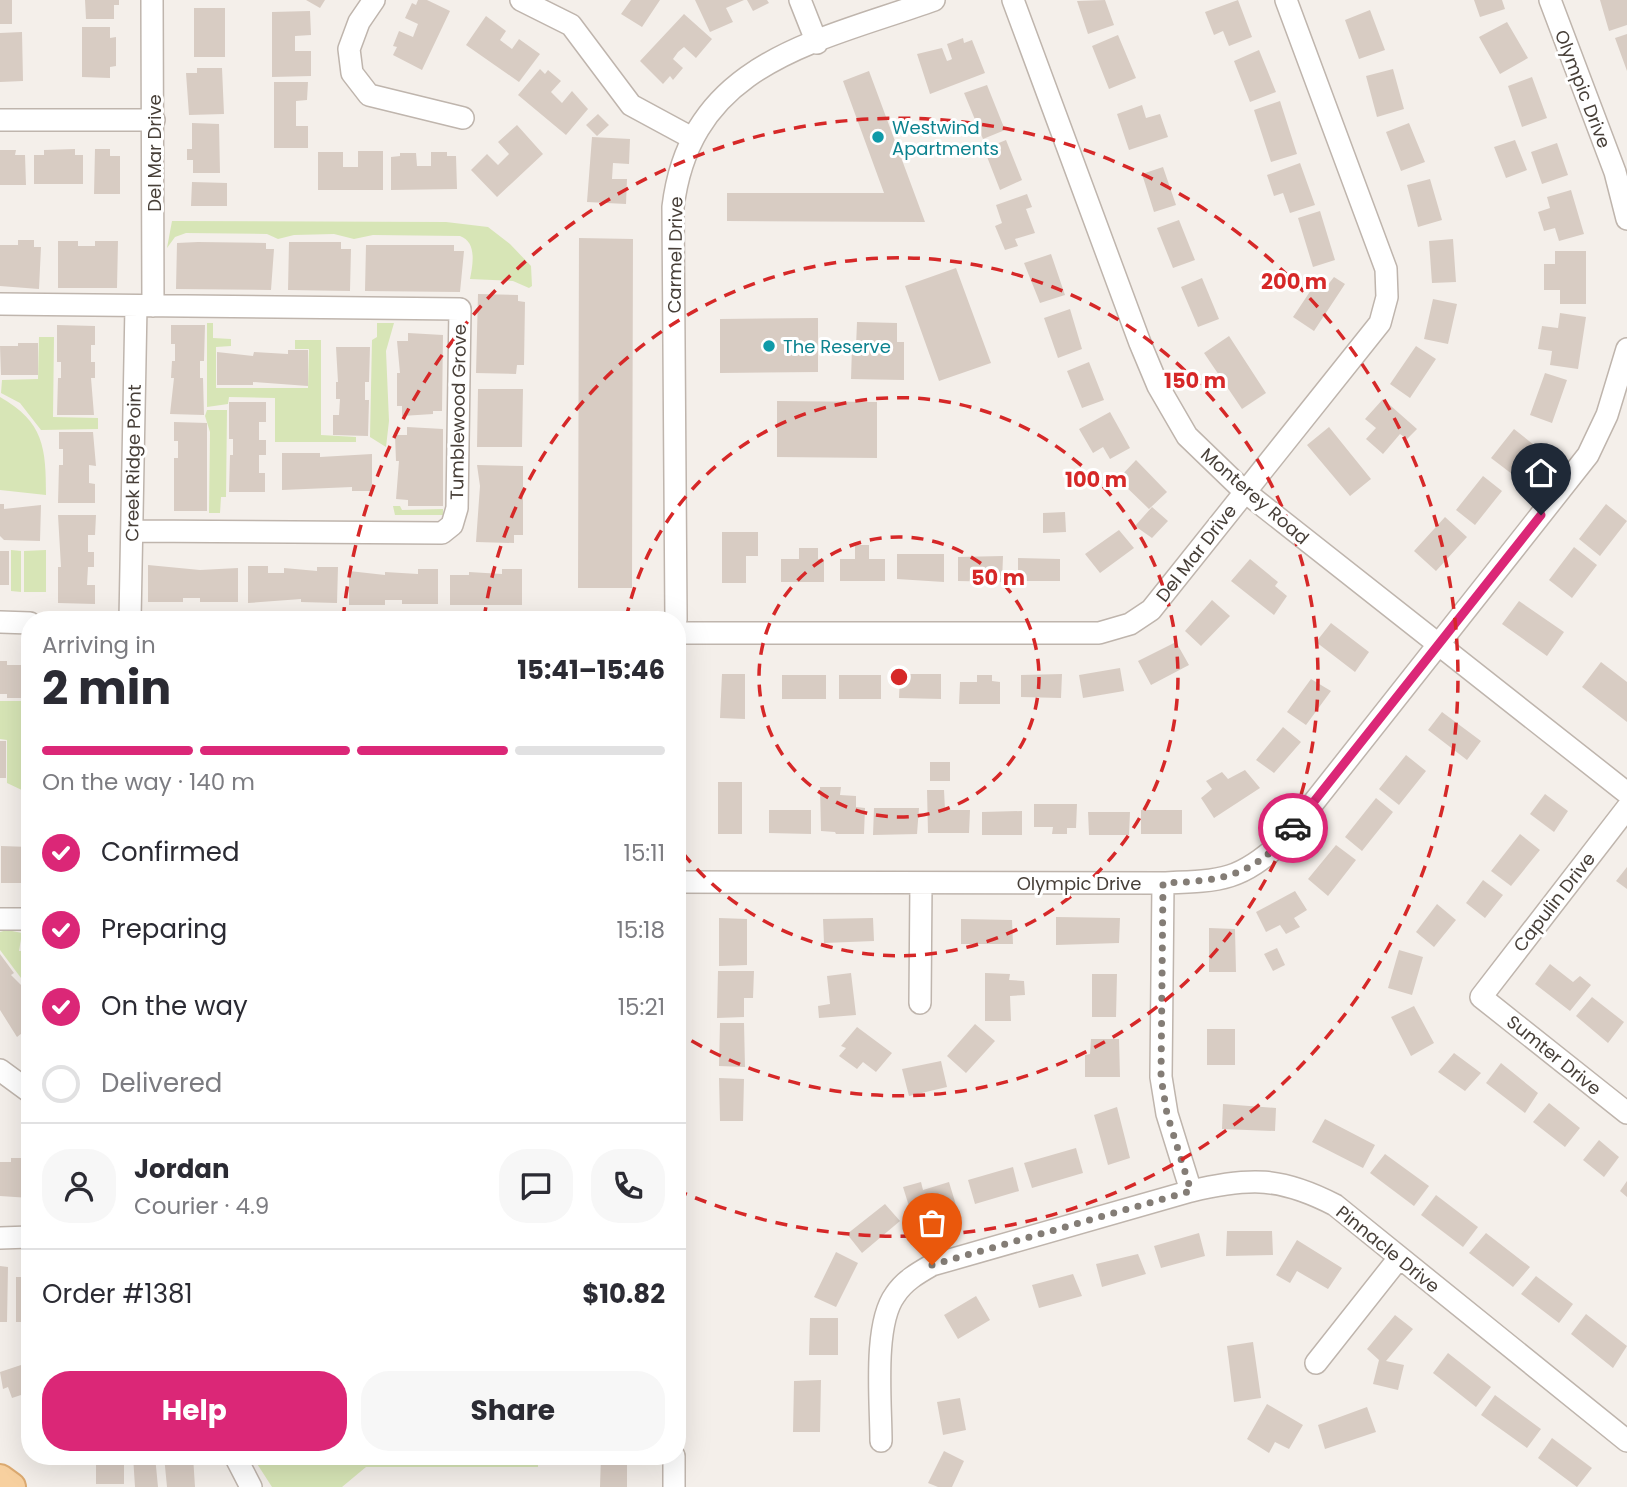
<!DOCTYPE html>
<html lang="en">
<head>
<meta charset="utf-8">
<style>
	:root { --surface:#fff; --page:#f7f7f7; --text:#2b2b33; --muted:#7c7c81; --line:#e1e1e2; --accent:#db2777 }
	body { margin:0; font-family:Poppins,sans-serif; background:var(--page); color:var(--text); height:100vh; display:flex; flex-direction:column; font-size:26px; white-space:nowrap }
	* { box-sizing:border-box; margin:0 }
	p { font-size:23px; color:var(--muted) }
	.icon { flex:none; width:38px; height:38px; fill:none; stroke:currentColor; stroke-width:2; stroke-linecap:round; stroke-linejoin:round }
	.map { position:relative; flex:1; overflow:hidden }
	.details { position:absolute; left:21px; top:611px; width:665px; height:854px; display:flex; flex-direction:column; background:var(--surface); border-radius:28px; box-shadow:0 7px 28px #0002 }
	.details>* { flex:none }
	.pin { position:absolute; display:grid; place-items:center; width:60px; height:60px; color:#fff; margin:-72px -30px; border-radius:50% 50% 50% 0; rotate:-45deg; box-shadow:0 0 7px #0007 }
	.pin .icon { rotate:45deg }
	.courier { position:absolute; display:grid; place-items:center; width:70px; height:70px; margin:-35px; border:5px solid #db2777; border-radius:50%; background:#fff; color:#222; box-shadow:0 2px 9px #0007 }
	.summary em { font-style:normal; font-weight:700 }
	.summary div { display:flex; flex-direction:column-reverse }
	.summary { display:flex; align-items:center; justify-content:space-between; height:119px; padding:0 21px }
	h1 { font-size:46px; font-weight:700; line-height:52px }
	.bar { display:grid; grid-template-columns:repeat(4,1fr); gap:10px 7px; align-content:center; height:84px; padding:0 21px }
	.bar i { height:9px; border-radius:5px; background:var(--line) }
	.bar .active { background:var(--accent) }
	.bar p { grid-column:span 4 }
	.line { display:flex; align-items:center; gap:18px; padding:0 21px; border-top:2px solid var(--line) }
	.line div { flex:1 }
	.round { display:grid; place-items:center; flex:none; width:74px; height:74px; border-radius:28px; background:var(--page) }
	ol { padding:0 21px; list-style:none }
	li { display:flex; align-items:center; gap:21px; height:77px }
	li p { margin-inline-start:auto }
	li .icon { padding:7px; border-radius:50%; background:var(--accent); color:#fff; stroke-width:4 }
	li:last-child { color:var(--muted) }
	li i { width:38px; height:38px; border:4px solid var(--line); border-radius:50% }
	.primary-button { display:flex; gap:14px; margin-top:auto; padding:14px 21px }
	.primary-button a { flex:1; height:80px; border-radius:28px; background:var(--accent); color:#fff; font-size:28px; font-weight:700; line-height:80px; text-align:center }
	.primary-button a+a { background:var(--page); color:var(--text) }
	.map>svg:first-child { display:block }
</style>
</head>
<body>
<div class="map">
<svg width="1627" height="1487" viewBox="0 0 1627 1487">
	<rect width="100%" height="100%" fill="#f4efea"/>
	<path fill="#d7e5b6" d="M172,221L446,222L488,227L510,244L531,266L532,286L529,288L513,281L470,279C473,264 477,242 460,236L373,235L354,239L334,234L294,235L278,239L267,234L186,233L175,237L167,248Z
		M207,323H213V338L231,339V346L216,347V388H308L309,349H295V340H321V435L356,437V442H275V398L229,397L228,404L207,407Z
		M377,323H394L386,351L389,421L386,447L370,437L372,340L377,337Z
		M39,337H54L53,417L98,418V429L41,430L20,403L1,393L2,380L38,379Z
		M0,397C44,422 46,448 46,495L0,490Z
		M207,410H227L226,497H221L220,513H209L210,432L205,416Z
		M393,506H400L402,510L443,509V515H395Z
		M11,550L21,551V592L11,591Z
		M46,550V592H24V551Z
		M0,701H30V783L26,792L7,783V740L0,739Z
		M7,930L22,933L19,951H30V990L0,950V932Z
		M252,1456H538V1467H366L342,1487H272Z"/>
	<path fill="#d8ccc3" d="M0,0H12V24H0Z
		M85,0H119V5H114V19H86Z
		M306,0H325L320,8Z
		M418,0H427L450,11L422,70L393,55L397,47L393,46L399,31L413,37L418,24L405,18L412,3L416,5Z
		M631,0H660L642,27L621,14Z
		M695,0H744L726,8L733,22L710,32Z
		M747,0H767L769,3L753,11Z
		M1105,0L1114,25L1088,34L1077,1Z
		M1238,0L1252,37L1229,46L1223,31L1214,35L1205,12Z
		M1474,0H1502L1505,9L1480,17Z
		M1600,0H1627V25L1609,31Z
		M194,8H225V57H194Z
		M1370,10L1385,50L1359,59L1345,20Z
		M310,11L311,35L295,36V51H311V76L272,77V12Z
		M684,14L712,39L696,58L684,47L678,52L673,59L683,68L673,80L670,76L663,84L640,61Z
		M486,16L506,31L500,40L512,49L519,39L540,54L519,82L466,45Z
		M1507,22L1528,58L1500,74L1479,37Z
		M82,27H110V38L116,37V66L110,67V78L82,77Z
		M22,32L23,81L0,82V33Z
		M1627,34V71L1615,38Z
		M1118,35L1136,78L1109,89L1092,46Z
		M963,38L964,43L972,40L985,73L930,94L917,54L942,48L947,61L950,60L952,59L947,44Z
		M1259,50L1276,92L1250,102L1234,61Z
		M197,68H222L224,114L189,115L186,73H197Z
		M540,69L545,74L548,70L561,81L551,92L562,103L572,91L588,109L566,135L518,95Z
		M1393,69L1404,109L1377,117L1366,76Z
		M869,71L925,222L727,221V193H884L843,81Z
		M1532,77L1547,118L1522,127L1508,86Z
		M274,82H308L307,100L296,101V126H308V148H274Z
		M987,85L1005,130L983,139L964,93Z
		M1280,101L1297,154L1271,162L1254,110Z
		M1142,105L1146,118L1160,114L1168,137L1129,150L1117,114Z
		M598,114L609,125L597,136L586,125Z
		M192,123L219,124L220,173H193V160H187V149H192Z
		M1409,123L1425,162L1401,171L1386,132Z
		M517,125L543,154L497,197L471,170L487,154L498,165L509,154L498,142Z
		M592,137L630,139L629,164L613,163L612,179H627L626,204L587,202Z
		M1006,140L1022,180L1000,190L984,149Z
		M1515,140L1527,170L1506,178L1494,147Z
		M1557,143L1568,175L1542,184L1531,152Z
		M75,149V155H83V184H34V155H44V150Z
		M95,149H110V156H120V194H94Z
		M0,150H16L15,155H25L26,185H0Z
		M358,151H383V190H318V152H343V167H358Z
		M431,152H447V156H456L457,189L391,190V157L400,156V153H416L417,166H431Z
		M1300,163L1315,205L1290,213L1283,193L1274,196L1267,175Z
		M1163,167L1176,205L1154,212L1142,174Z
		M1430,179L1442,220L1418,227L1407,185Z
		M192,182L227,183V206H191Z
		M1571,190L1584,234L1559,241L1555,228L1544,231L1538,212L1550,208L1547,197Z
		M1027,194L1032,207L1026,209L1035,233L1015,239L1018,246L1005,250L995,226L1002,223L996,205Z
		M1320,211L1335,260L1313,267L1298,218Z
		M1179,220L1195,260L1173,268L1157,228Z
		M579,238L633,239L632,588H578Z
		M1453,239L1456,282L1432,283L1429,241Z
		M18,240H34V247H41L39,289L0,286V245H18Z
		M58,241H78V246H95V241H118L117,288H58Z
		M198,242L266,243V249H274L271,290L176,289L177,243Z
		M289,242H341V249H351L350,291L288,290Z
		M366,245H454V251H464L460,292L365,291Z
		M1555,251H1586V304H1560V290H1544V264H1555Z
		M1051,254L1065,295L1040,303L1024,263Z
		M956,268L991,363L939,381L905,286Z
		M1334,277L1345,284L1314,331L1293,317L1317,281L1326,287Z
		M1202,278L1219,319L1198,327L1181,287Z
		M478,294L518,295V301L525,302L524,365H517L516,374L476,373Z
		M1433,299L1457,304L1448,344L1424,339Z
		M1070,309L1082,349L1058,358L1044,318Z
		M1560,313L1586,317L1578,369L1550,365L1552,351L1538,349L1542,326L1558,328Z
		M818,318V372L720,373V319Z
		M857,322L897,323V342H904V380L851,379L852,347H856Z
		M57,325L95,326V345H91V362H95V378H91L94,415H57L58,378H61V362H57Z
		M171,325H205L204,361H200V378H203L204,415L170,414L174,378H171L172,361H175V344H171Z
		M408,333L443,335L442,411H433V414L402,416V406H397V373H400L397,341H408Z
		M1229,336L1266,393L1242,409L1204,353Z
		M18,343H38V375H1L0,346H18Z
		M1416,346L1436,359L1410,398L1390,384Z
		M336,347H370L369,382H365V400H369L368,436L333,435V415H339L340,399H336V382H338Z
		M288,350H308V386L253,382V385H217V352L253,356L254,352L288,354Z
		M1089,362L1104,400L1082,408L1067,371Z
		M1545,373L1567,380L1552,423L1530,415Z
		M478,389H523L522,447H477Z
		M1383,399L1417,429L1407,439L1400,434L1383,454L1366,439L1376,428L1365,419Z
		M777,401L877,402V458L777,457Z
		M229,402H266V422H259V440H266V455H259V473H265V492H229L230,455H233V439H229Z
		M1110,412L1130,448L1110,459L1103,447L1093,453L1079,429Z
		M174,422L207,423V511H174V458H178V441H174Z
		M407,427L443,429V506H408V500L396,499L399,461H396L395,435H407Z
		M1329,427L1371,479L1350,496L1307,445Z
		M1514,429L1534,445L1512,474L1491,458Z
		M59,432H93L96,466L89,465V483L95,484V503H58L59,465H63V449H59Z
		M282,453H320V457L372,454V491H352V487L282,490Z
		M1136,460L1167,492L1149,509L1118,479Z
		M477,465L523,466V535H514V543L476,542L480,486Z
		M1483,476L1502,491L1475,525L1456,510Z
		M0,504H4V509L41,505L40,541L4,540L0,536Z
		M1606,504L1627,521L1600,556L1579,539Z
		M1152,507L1168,521L1152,538L1135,526Z
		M1065,512L1066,532L1043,533V513Z
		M58,515H96L95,535H88V552H94V567H88L87,585H95V604L58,603V567H61Z
		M1445,517L1467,537L1436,571L1414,551Z
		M1119,530L1134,548L1100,573L1085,554Z
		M722,532H758V556H746V583H722Z
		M855,545H869V559H885V581H840V559H855Z
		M1574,547L1597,565L1572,598L1549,580Z
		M799,548H818V559H824V582H781V559H799Z
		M0,551H9V585H0Z
		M897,554H944V582L897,579Z
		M1003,556L1002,582L958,581V557Z
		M1018,558L1060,559V581H1018Z
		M1250,559L1278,582L1275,586L1287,596L1274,615L1231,581Z
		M148,565L200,570L238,568V602H200V598H183V602H148Z
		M248,566H268V573H284V568L317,571V567H338L337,603L301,602V599L248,603Z
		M418,569H438V604H402V600H385V605H349V571L385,575V572L418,574Z
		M502,569H522V605H450V575H469V572L502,574Z
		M1212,600L1230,616L1201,646L1185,631Z
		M1519,601L1564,632L1547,656L1502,624Z
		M1331,623L1369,652L1355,672L1316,642Z
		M1176,642L1189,665L1151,685L1138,661Z
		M0,661H7V665H30V698H7V694H0Z
		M1601,662L1627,682V722L1582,687Z
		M1120,668L1124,691L1083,698L1079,675Z
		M722,674H745V719L720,718Z
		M900,674H941V699L899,698Z
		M1062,674L1061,698L1021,697V675Z
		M782,675H826V699H782Z
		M839,675H881V699H839Z
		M977,675H992V681L1000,682V704H959L960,682H977Z
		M1311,679L1331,691L1306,725L1287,712Z
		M1442,712L1481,741L1467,760L1428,730Z
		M1283,727L1301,742L1274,773L1256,760Z
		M0,741H6V778H0Z
		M1406,755L1426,771L1399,805L1379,789Z
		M930,762H950V781H930Z
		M1245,770L1260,788L1214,818L1201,798L1212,789L1206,781L1222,772L1228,779Z
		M718,782H742V834H718Z
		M820,787H841L840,795L856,796V807L865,808L864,834H836L835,832L821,831Z
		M927,790H944L945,810H970L969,833H928Z
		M1545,794L1568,811L1554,832L1530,814Z
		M1376,798L1393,812L1362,851L1345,837Z
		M1034,804H1077L1076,828H1067V834H1052L1053,827H1034Z
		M874,808H919L917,834L873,835Z
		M769,810H811V834L769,833Z
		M1141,810H1182V834H1141Z
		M1022,811V835H982V812Z
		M1088,812H1130L1129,835H1089Z
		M1520,834L1540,850L1511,886L1491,871Z
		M1336,845L1356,860L1328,896L1308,879Z
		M1,846L30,847V877H21V883H1Z
		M1627,867V889L1616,881Z
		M1483,880L1503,895L1485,918L1466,903Z
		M1295,891L1307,910L1294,918L1300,927L1286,934L1280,925L1266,932L1256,912Z
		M1437,904L1456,920L1434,947L1416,932Z
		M1056,917L1120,918L1119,943L1056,945Z
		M719,918L747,919V965L719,966Z
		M873,918L874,941L824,943L823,919Z
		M961,919L1012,920L1013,944H961Z
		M1209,928L1235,929L1236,972H1209Z
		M1277,948L1285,965L1273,971L1264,954Z
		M1399,950L1423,957L1412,995L1388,988Z
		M0,954L14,973L11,975L30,994V1027L17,1037L0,1010Z
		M1550,964L1573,982L1580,976L1591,985L1570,1011L1535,984Z
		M718,971H754L753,998H744V1017L717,1018Z
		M851,973L856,1015L819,1018L818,1006L830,1004L827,976Z
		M985,973L1010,974L1009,980L1024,981L1025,995L1010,996L1011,1021H985Z
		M1092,974H1117L1116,1017H1092Z
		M1592,997L1624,1022L1608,1043L1576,1016Z
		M1414,1006L1434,1043L1411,1056L1391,1017Z
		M720,1023H744L745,1067L719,1066Z
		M975,1024L995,1041L966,1073L947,1056Z
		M857,1027L892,1053L876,1072L863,1062L857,1069L839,1056L846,1048L841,1046Z
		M1207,1029H1235V1065H1207Z
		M1091,1039H1119L1120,1077H1085V1055L1090,1054Z
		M1454,1053L1481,1073L1465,1091L1438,1072Z
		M941,1061L947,1087L909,1096L902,1069Z
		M1501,1063L1538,1093L1525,1113L1486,1083Z
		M719,1078L744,1079L743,1121H720Z
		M1549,1103L1580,1128L1565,1147L1533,1122Z
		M1223,1104L1276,1108L1275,1131L1222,1129Z
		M1117,1107L1130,1158L1108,1165L1094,1115Z
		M1325,1119L1375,1145L1363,1168L1312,1142Z
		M1599,1140L1619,1157L1604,1177L1583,1160Z
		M1076,1148L1083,1173L1032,1188L1024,1163Z
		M1385,1154L1429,1186L1414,1206L1370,1173Z
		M11,1158H23L24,1162H30V1198L0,1196V1162H11Z
		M1013,1167L1019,1191L975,1204L968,1180Z
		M1627,1181V1197L1620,1191Z
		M921,1182L923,1190L949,1182L956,1205L913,1219L903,1187Z
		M1436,1195L1478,1227L1463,1247L1421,1215Z
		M885,1204L900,1221L862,1253L847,1234Z
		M1227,1231H1272L1273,1255L1226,1256Z
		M1199,1233L1205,1256L1161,1268L1154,1246Z
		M1486,1233L1530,1267L1513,1287L1469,1253Z
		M1297,1240L1342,1268L1328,1289L1297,1271L1290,1283L1276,1275Z
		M836,1252L858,1263L836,1307L814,1297Z
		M1138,1254L1146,1274L1102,1287L1096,1264Z
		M0,1266L8,1267L7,1322H0Z
		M1073,1274L1082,1296L1039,1308L1032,1285Z
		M1536,1276L1573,1304L1559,1323L1521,1294Z
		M16,1277H30V1322H16Z
		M976,1296L990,1320L958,1339L944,1315Z
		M1586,1314L1627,1346L1613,1368L1571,1334Z
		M1395,1315L1413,1329L1386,1361L1404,1365L1398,1390L1373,1384L1379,1360L1367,1349Z
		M810,1318H838V1355H809Z
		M1253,1342L1261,1398L1234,1402L1227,1346Z
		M1448,1353L1491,1387L1476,1407L1433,1373Z
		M30,1362V1392L12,1398L8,1387L3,1389L0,1372Z
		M821,1380L820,1432H793L794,1381Z
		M1495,1395L1541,1429L1527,1448L1481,1415Z
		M960,1398L966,1430L943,1435L937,1402Z
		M30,1404V1422L23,1408Z
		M1267,1404L1303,1425L1289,1449L1275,1442L1269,1453L1247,1439Z
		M1367,1407L1376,1432L1325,1449L1318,1425Z
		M1552,1438L1592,1468L1577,1487L1538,1458Z
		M944,1451L964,1461L952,1487H938L928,1483Z
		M63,1456H84L79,1464Z
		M102,1456H124V1484H96V1464H102Z
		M133,1456H155L158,1487H135Z
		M164,1456H193L195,1487H167Z
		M601,1456H627V1487H600Z"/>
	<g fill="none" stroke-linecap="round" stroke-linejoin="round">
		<defs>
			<path id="minor" d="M152,0L153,306
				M374,0L359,22L349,49L352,73L369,95L463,118
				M521,0L571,25L631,105L692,138
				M800,0L817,43
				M1013,0L1140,343L1158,386L1187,436L1244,491L1627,793
				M1550,0L1615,172L1627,219
				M0,120H154
				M0,304L460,309L457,508L452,525L442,533L132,531
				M130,620L136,306
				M676,620L673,207C691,61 817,42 934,0
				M0,622L30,623
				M677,633H1099L1130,624L1151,610L1380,323L1387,297L1386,269L1286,0
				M1627,808L1481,997L1627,1113
				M677,882L1163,883C1222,881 1240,881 1284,840L1588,455L1607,415L1627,349
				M1163,883L1161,1077L1167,1114L1191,1191
				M0,919H30
				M920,1003L921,883
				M0,1070L30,1092
				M0,1238L30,1237
				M1316,1363L1399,1258
				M881,1441C881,1403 873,1325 895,1295C904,1281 918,1273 932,1265L1191,1191C1250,1177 1281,1177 1335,1205L1627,1441
				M235,1456L251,1487
				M674,1487V1456"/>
			<path id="major" d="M0,1479L11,1487"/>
		</defs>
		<use href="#minor" stroke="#bfb5ad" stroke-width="24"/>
		<use href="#major" stroke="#dcaa70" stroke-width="32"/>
		<use href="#minor" stroke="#fff" stroke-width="21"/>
		<use href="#major" stroke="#f7d09f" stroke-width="28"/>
	</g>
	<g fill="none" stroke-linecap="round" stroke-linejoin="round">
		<path stroke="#847d76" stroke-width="7" stroke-dasharray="0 12.6" d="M932,1265L1191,1191L1167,1114L1161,1077L1163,883C1222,881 1254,877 1293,828"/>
		<path stroke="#db2777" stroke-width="9" d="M1293,828L1541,515"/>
	</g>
	<g fill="none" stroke="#d62828" stroke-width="3.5" stroke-dasharray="12 9">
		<circle cx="899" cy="677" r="140"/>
		<path d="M626 619A279 279 0 1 1 678 847"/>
		<path d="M484 619A419 419 0 1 1 680 1034"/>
		<path d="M343 619A559 559 0 1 1 681 1192"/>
	</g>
	<g fill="#0f9aa8" stroke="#fff" stroke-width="2.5">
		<circle cx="878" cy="137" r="7"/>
		<circle cx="769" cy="346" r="7"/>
	</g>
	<g text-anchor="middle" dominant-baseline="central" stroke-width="6" stroke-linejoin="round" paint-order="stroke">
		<g font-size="18" fill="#473f38" stroke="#fff">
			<text transform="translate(1583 89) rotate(69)">Olympic Drive</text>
			<text transform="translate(154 153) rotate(-90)">Del Mar Drive</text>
			<text transform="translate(675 255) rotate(-89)">Carmel Drive</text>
			<text transform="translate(458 412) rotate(-89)">Tumblewood Grove</text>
			<text transform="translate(133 463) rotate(-89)">Creek Ridge Point</text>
			<text transform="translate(1255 496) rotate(41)">Monterey Road</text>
			<text transform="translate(1196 553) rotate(-52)">Del Mar Drive</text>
			<text x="1079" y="883">Olympic Drive</text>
			<text transform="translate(1554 902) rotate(-52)">Capulin Drive</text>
			<text transform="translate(1554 1055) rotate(39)">Sumter Drive</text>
			<text transform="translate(1388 1249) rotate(39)">Pinnacle Drive</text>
		</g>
		<g font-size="18" fill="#0d838f" stroke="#fff" text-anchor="start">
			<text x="892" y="127">Westwind<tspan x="892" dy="21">Apartments</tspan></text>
			<text x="783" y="346">The Reserve</text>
		</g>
	</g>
	<circle cx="899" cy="677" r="10" fill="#d62828" stroke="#fff" stroke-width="3.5"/>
	<g font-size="21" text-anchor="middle" font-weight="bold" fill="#d62828" stroke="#fff" stroke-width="6" stroke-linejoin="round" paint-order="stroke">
		<text x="1294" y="289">200 m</text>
		<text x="1195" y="388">150 m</text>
		<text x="1096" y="487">100 m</text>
		<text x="998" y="585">50 m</text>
	</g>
</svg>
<div class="pin" style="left:932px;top:1265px;background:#ea580c"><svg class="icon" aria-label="bag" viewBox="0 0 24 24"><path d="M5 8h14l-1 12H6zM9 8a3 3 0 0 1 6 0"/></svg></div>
<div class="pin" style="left:1541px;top:515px;background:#1f2937"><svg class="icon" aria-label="home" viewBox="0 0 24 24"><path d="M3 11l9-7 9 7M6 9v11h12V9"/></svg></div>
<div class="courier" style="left:1293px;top:828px"><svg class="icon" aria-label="car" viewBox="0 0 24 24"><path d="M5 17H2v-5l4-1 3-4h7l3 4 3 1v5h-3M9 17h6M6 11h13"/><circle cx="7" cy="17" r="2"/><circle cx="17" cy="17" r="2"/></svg></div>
<section class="details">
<div class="summary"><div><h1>2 min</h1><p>Arriving in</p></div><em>15:41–15:46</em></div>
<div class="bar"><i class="active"></i><i class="active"></i><i class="active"></i><i></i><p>On the way · 140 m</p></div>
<ol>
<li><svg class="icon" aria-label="check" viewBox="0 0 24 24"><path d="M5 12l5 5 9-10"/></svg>Confirmed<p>15:11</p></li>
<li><svg class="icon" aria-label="check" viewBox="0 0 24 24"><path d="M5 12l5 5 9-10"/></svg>Preparing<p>15:18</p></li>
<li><svg class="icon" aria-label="check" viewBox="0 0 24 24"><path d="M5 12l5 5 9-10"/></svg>On the way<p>15:21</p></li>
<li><i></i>Delivered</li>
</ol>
<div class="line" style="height:126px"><a class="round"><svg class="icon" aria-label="person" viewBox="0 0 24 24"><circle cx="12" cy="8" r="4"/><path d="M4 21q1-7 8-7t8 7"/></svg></a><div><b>Jordan</b><p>Courier · 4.9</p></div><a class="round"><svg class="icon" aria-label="chat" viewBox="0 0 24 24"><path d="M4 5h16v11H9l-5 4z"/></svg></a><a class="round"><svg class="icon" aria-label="phone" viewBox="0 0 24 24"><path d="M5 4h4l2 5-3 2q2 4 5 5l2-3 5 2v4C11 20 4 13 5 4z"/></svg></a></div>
<div class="line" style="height:91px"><div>Order #1381</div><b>$10.82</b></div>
<div class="primary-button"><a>Help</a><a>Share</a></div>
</section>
</div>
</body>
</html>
